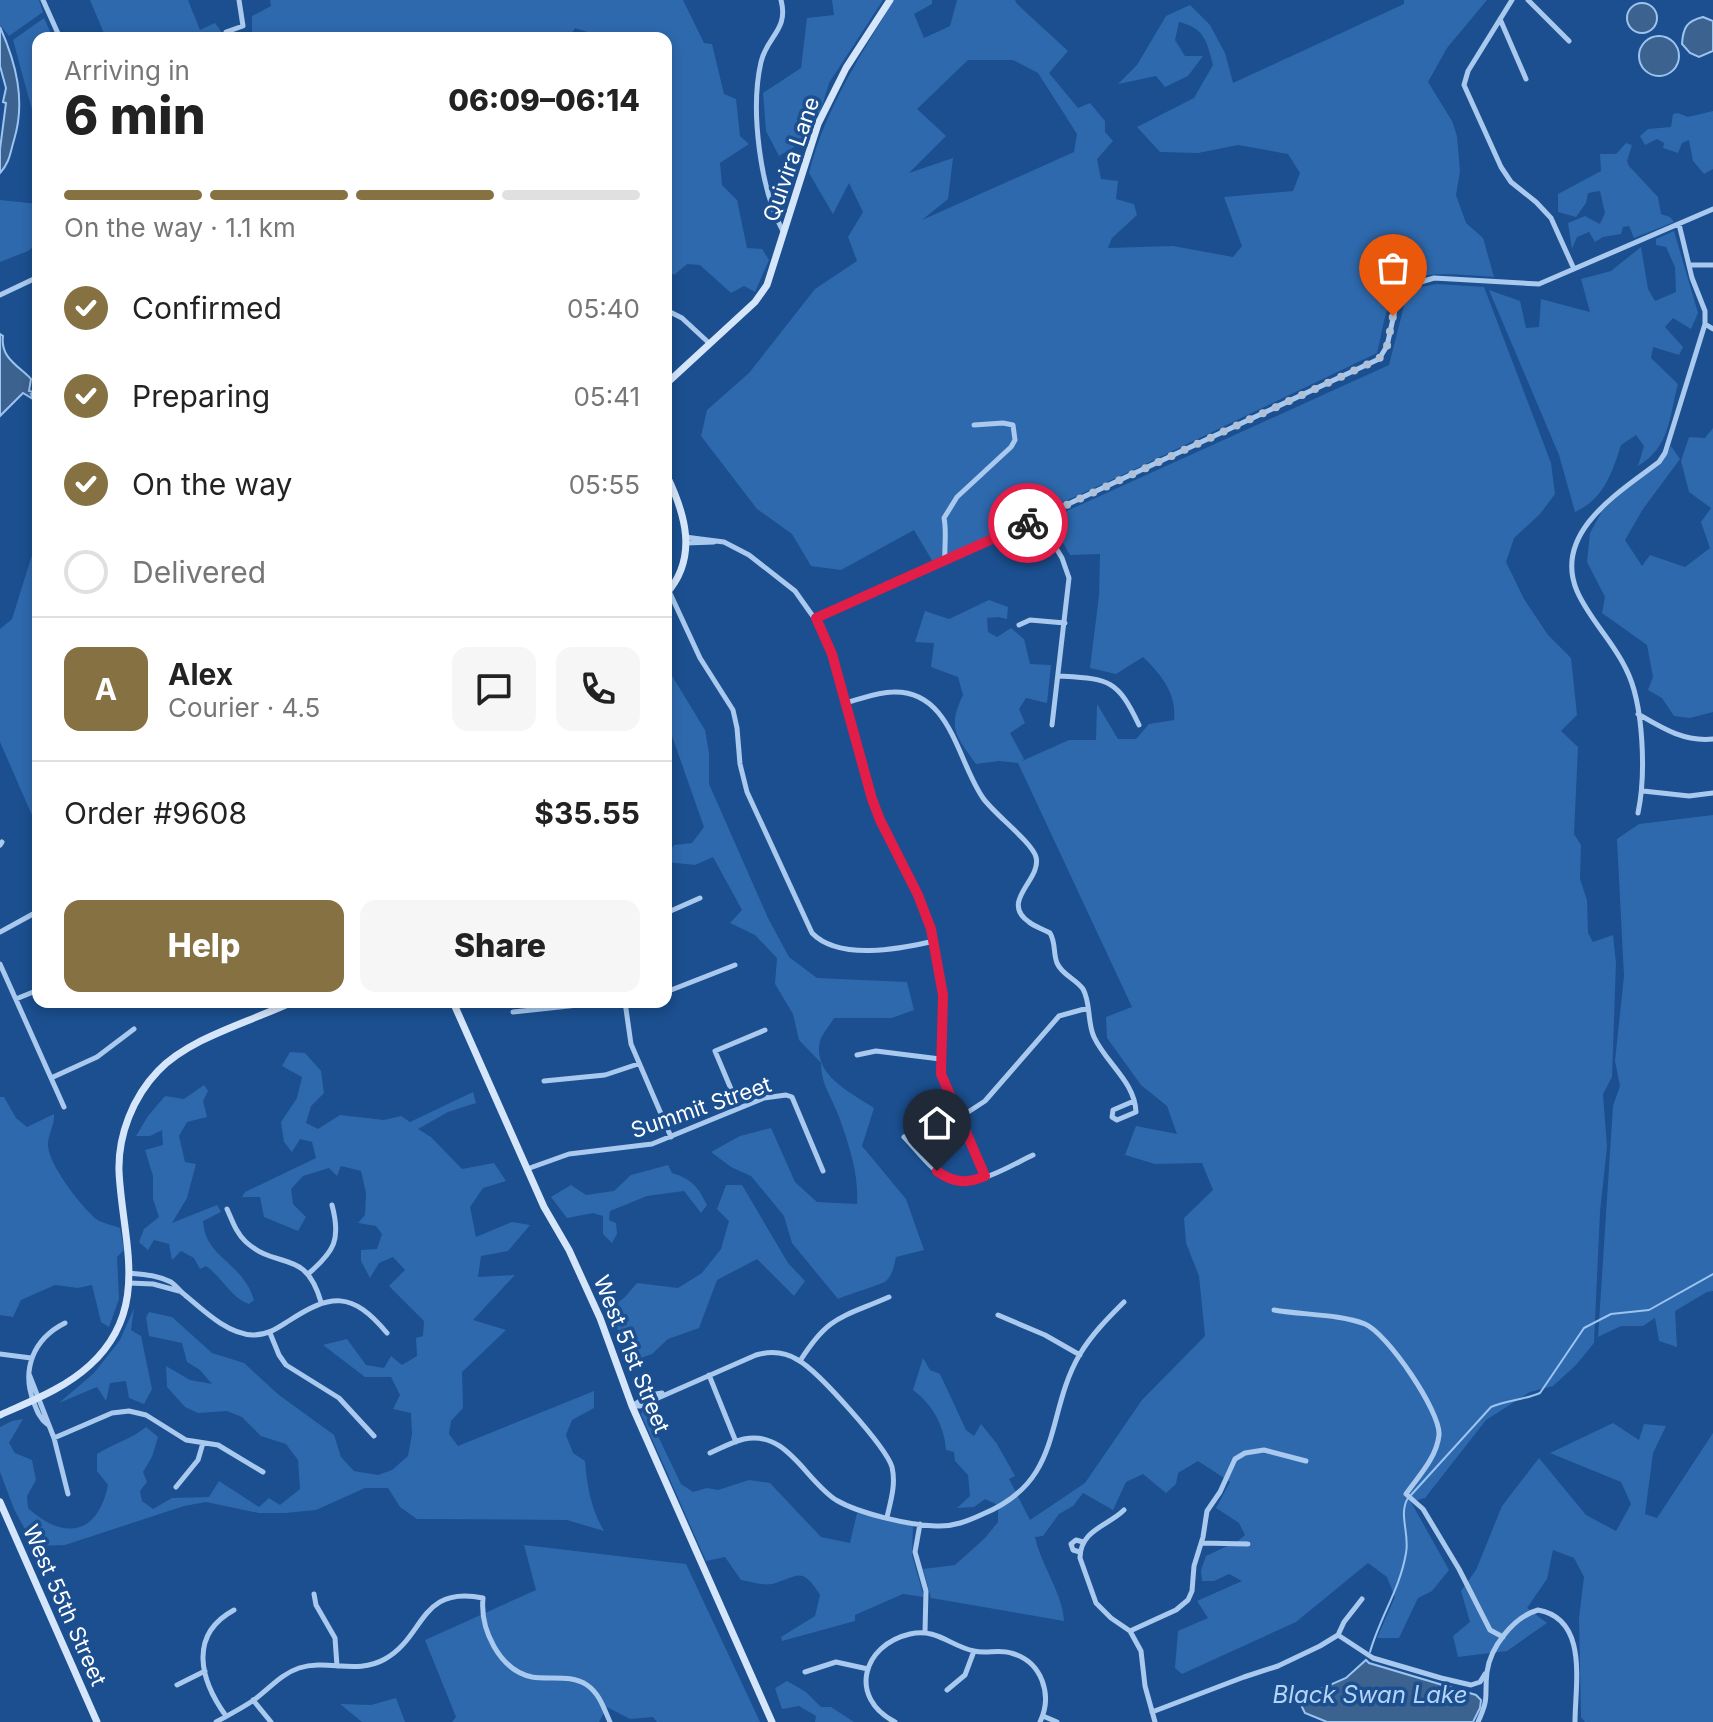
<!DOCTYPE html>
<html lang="en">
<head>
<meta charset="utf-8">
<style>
	:root { --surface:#fff; --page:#f6f6f6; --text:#222; --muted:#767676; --line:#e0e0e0; --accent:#857141 }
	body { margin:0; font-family:Inter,sans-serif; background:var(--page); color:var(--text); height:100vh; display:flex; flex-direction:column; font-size:30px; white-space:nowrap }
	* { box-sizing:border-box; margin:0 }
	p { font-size:26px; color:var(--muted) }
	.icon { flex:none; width:44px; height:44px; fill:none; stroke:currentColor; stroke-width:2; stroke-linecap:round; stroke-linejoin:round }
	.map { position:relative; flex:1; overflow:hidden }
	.drawer { position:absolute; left:32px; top:32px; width:640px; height:976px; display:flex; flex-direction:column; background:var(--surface); border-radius:16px; box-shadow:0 4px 12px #0003 }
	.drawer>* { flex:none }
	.pin { position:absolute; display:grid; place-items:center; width:68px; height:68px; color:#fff; margin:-82px -34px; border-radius:50% 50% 50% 0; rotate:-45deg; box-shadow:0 0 8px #0007 }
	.pin .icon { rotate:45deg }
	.courier { position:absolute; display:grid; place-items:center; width:80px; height:80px; margin:-40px; border:6px solid #e11d48; border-radius:50%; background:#fff; color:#222; box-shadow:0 2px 10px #0007 }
	.head em { font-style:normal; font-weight:800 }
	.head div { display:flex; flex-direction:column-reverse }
	.head { display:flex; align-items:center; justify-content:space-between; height:136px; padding:0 32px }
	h1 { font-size:52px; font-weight:800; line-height:60px }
	.bar { display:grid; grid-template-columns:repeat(4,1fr); gap:12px 8px; align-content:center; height:96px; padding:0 32px }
	.bar i { height:10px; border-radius:6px; background:var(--line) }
	.bar .active { background:var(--accent) }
	.bar p { grid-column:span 4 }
	.line { display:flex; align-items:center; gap:20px; padding:0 32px; border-top:2px solid var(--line) }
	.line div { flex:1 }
	.round { display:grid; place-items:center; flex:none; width:84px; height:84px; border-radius:16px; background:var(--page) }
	ol { padding:0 32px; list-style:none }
	li { display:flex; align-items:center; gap:24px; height:88px }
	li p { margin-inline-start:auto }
	li .icon { padding:8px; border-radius:50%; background:var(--accent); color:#fff; stroke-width:4 }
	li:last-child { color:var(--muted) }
	li i { width:44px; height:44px; border:4px solid var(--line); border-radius:50% }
	.primary-button { display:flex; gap:16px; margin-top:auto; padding:16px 32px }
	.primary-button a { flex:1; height:92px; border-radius:16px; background:var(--accent); color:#fff; font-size:32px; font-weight:800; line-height:92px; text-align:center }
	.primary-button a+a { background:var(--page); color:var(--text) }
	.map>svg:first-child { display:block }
</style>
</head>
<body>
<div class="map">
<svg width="1713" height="1722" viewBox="0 0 1713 1722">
	<rect width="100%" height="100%" fill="#1b4f8f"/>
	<path fill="#2e69ad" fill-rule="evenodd" d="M0,0H39L43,12L9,36L0,25Z
		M90,0H188L200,30L215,23L226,38H106Z
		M270,0H683L704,43L712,44L724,94L736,99L740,136L749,144L720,163L722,185L737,200L747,248L762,249L769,260L755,292L744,286L731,293L700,265L687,264L674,275L666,269V38H583L587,32L575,28L569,38H237L252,33V16L271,6Z
		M832,0H883L829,83L813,136L779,156L766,131L763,93L801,68L807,18L834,15Z
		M894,0H932V4L914,14L924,38L950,26L957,0H1015L1017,4L1068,51L1049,73L1078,108L1090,103L1105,121V132L1113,141L1097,159L1101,179L1118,181L1116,199L1134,204L1137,215L1112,238L1108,248L1173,246L1233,257L1242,246L1224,197L1293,191L1300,173L1288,154L1238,145L1198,153L1160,152L1137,127L1194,98L1213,65C1207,42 1205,28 1179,22L1175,40L1185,56H1203L1188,76L1165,87L1156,76L1118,84L1137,65L1166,16L1190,5L1210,25L1225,53L1233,83L1404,4V0H1487L1447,48L1428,82L1452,121L1457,136L1460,171L1456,195L1466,223L1483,238L1494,277C1473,276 1417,269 1402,283C1385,299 1383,332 1377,353L1133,470L933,562L914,530L841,570L811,566L792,534L757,509L701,436L707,410L749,373L815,289L857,261L848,237L863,212L849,183L833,214L809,173C825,109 860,56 894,0ZM968,60H1013L1038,73L1077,134L1074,152L922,220L948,199L953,158L909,173L946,136L917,109Z
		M44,18L53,38H38V132L13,40Z
		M1713,111V169L1704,174L1693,161L1689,140L1682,143L1678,153L1663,148L1664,143L1657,139L1645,145L1640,136L1648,129L1671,127L1673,114L1678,113L1688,117Z
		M1626,143L1632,145L1627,161L1629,166L1658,197L1661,214L1670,217L1674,222L1634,238L1629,226L1623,227L1621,234L1603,237L1595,242L1589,232L1577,237L1572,249L1568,223L1585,216L1600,224L1605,213L1600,191L1588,193L1586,203L1576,217L1558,212V194L1601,171L1600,154H1616Z
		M0,200L38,204V243L28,251L0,262Z
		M1674,231L1698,313L1691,329L1673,318L1665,327L1683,347L1679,355L1653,347L1651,358L1678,384C1669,418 1670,447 1638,466L1644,446L1636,435L1621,445C1612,473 1604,499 1575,512L1559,455L1489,290L1520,301L1526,328L1539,327L1541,299L1590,312L1581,279L1611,271L1641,247L1648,289L1655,301L1676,292L1675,267L1666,247L1656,245V239Z
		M1437,284L1484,287L1551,463L1555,494L1540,514L1514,538L1506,562L1524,599L1548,635L1571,658L1577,715L1561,731L1578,747L1574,834L1581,845L1580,879L1587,900L1588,933L1593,942L1613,935L1616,963L1612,1077L1603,1094L1607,1147L1600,1212L1594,1343L1576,1365L1553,1386L1530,1392L1486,1420L1425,1498L1411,1502L1449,1570L1432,1591L1418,1598L1399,1638H1377L1395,1597L1387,1577L1368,1563L1296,1622L1182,1674L1175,1668L1178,1631L1208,1618L1197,1601L1242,1581L1229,1574L1214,1581H1202L1201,1570L1206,1556L1238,1541L1245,1535L1239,1523L1216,1508L1230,1482L1198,1461L1178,1473L1176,1484L1166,1493L1143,1474L1126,1482L1113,1510L1083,1493L1073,1506L1059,1514L1043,1536L1035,1537C1041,1565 1063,1594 1064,1621L931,1598L923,1569L955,1565L985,1538L998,1522V1505L985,1499L974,1507L957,1508L970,1496L968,1475L955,1461L954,1452L946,1450C944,1425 933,1405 913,1390L923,1358L930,1370L940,1374L966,1430L974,1436L981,1424L997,1444L1015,1476L1009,1479L1030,1520L1085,1483L1142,1400L1205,1336L1199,1276L1186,1243L1184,1218L1213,1190L1202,1163L1155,1164L1125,1155L1136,1126L1177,1134L1167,1106L1141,1085L1107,1038L1106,1017L1132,1007L1018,763L999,761L976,764C956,735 947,729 963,695L958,677L931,667L934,643L915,642L925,611L949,619L989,600L1008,607L1007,619L998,617L987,618L988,632L997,637L1011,628L1024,639L1030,664L1051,665L1047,703L1026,698L1019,709L1025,723L1010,733L1024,759L1022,761L1069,740H1096L1097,704L1118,739H1136L1149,724L1174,720C1177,694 1161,674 1143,657L1116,674L1090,668L1099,596L1100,554L1070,555L1049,519L1389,365L1405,302L1416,288Z
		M1713,428V712L1690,718L1674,716L1662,698L1648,690L1653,677L1647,645L1602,613L1605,597L1587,562L1590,533L1602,511L1627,488L1661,464L1671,446L1680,459L1643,509L1625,540L1642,566L1650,555L1685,567L1710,548L1701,522L1711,508L1689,492L1681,461L1689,437L1705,438Z
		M38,536V829L0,742V629L12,619Z
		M666,666L705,730L709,753V784L768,918L789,957L817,978L907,982L914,1010L892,1018H834C830,1025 822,1034 820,1041C812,1075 851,1093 874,1108L862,1146L906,1199L924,1250L896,1257C894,1265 893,1275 886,1281C883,1284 846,1295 838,1299L792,1243L784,1216L751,1176L731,1167L711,1152L740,1136L771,1128L795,1182L817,1202L857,1204C859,1174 849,1145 839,1117C832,1097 821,1085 821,1063L799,1040L793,1014L775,984L777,958L755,935L730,923L742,910L713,857L695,865L666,862V857L674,845L692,843L704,827L666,719Z
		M1713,815V1291L1707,1292L1675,1311L1677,1347L1659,1341L1655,1318L1643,1326H1621L1598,1337L1613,1106L1620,1086L1615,1061L1624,976L1617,839L1639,824Z
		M290,1052L305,1053L321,1071L324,1093L311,1106L306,1123L318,1129L340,1115L384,1120L401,1116L410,1122L473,1092L476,1103L448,1112L418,1129L431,1137L462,1169L494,1163L506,1181L483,1188L470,1207L476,1237L512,1222L530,1225L508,1251L481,1256L478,1277L515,1275L473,1320L506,1330L462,1372L463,1408L451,1421L449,1434L458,1446L594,1391V1408L572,1420L566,1435L573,1453L585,1461C587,1486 591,1509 604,1531L567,1520L417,1519L400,1507L388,1488H365L316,1510L285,1513H259L206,1502L184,1506L65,1545L34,1546L14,1509L0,1472V1427L12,1421L23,1419L9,1443L15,1453L32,1460L36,1480L27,1496L28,1508C64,1541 98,1535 108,1485L97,1471V1454C113,1444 131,1439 146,1427L158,1437L152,1457L143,1472L147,1482L140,1491L142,1501L153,1509L172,1498L209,1497L219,1481L259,1507L269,1498L280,1505L300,1489L298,1460L286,1444L261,1436L242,1417L227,1411L198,1413L185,1407L167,1387L166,1366L190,1380L212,1384L200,1370L187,1362L182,1343L149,1336L146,1317L149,1312L172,1317L212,1353L244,1363L279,1395L334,1435L341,1457L354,1471L378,1475L392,1470L408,1456L412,1434L411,1413L393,1409L400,1395L391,1377H365L323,1345L347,1339L366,1365L384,1368L391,1356L402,1365L417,1356L416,1338L423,1336L424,1321L389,1286L405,1270L393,1257L379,1263L370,1278L361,1261V1250L377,1249L382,1234L376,1226L358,1223L365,1215L366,1193L361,1171L341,1166L337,1176L329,1168L303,1176L291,1189L293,1204L306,1217L298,1231L264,1217L260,1197H242L245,1192L316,1158L312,1142L300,1139L292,1152L284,1142L281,1122L297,1098L302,1077L282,1066Z
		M204,1085L208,1091L203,1101L207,1117L187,1122L179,1136L185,1162L196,1164L187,1198L172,1223L217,1205L221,1212L203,1221C205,1253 232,1260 246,1283C250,1288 252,1295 254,1300L249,1304C230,1297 222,1277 206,1266L200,1269L194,1258L181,1251L172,1260L169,1244L154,1240L148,1250L139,1242L144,1229L159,1217L153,1199V1176L145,1150L163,1145L162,1130L150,1136H136L148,1116L165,1096L184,1099Z
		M0,1097H4L16,1118L27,1127L54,1114C55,1125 48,1133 48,1145C48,1164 81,1206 96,1219C102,1223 113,1225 120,1228L124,1250L117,1257L119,1299L109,1327L101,1322L92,1285L78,1288L55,1285L21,1300L13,1317L0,1315Z
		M668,1165L672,1173C692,1179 698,1187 707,1205L701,1213L684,1191L647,1196L610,1211L609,1220L616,1223L617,1234L612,1243L603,1234V1216L593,1213L567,1218L551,1197L571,1185L586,1195L614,1191L631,1175Z
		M726,1185H742L788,1263L805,1281L794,1296L757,1259L717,1280L699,1328L668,1339L652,1354L630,1362L609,1308L624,1298L637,1283L678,1288L702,1273L721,1249L729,1221L717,1209Z
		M134,1308L131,1330L141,1336L152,1389L144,1404L129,1398L126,1381L110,1383L106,1401L97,1387L59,1403L94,1373L120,1340Z
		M644,1407L681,1484L693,1492L707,1488L718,1490L749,1480L770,1483L821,1537L850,1543L857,1513L913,1526L912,1555L924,1597L903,1594L855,1615V1621L782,1641L781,1637L815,1616L820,1595C801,1565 799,1577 772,1584C763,1586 750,1581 741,1580L725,1557L706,1561L641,1414Z
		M1613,1423L1639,1440L1644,1424L1666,1426L1653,1453L1645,1514L1657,1518L1713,1433V1722H1585L1581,1717L1579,1618L1584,1577L1574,1558L1553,1550L1547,1579L1527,1608L1547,1623L1507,1651L1458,1657L1453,1636L1470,1622L1461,1591L1476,1570L1502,1506L1539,1458L1586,1515L1616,1531L1631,1504L1621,1482L1550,1453Z
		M524,1545L686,1564L760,1722H657L653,1717L630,1719L607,1707L599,1722H452L456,1717L425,1640L536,1590Z
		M787,1681L806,1692L821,1707H831L854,1722H815L816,1716L799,1706L782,1709L775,1688Z
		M396,1698L405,1722H362L340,1704L371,1705Z"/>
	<path fill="#3c6290" stroke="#9cc4f0" stroke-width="2" d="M1627 18a15 15 0 1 1 30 0a15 15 0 1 1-30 0Z
		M1703,17L1713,21V51L1699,57L1690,53L1682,44C1683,27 1687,21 1703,17Z
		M0,27C16,63 26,101 14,140C10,153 10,162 0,173V149L6,103L3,102L6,88L0,66Z
		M1639 56a20 20 0 1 1 40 0a20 20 0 1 1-40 0Z
		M0,334L3,336C0,358 19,366 31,379L29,391L35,392L31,394L33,399L23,393L0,416Z
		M1366,1660L1369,1663L1476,1695L1481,1700L1480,1708L1473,1722H1327L1305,1713L1298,1699L1346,1678Z"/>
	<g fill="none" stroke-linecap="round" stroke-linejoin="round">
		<path stroke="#9cc4f0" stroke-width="2" d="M1411,1495L1491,1407C1507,1400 1524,1400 1540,1393L1584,1328L1611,1314L1649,1310L1713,1274
			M1370,1652C1380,1617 1400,1589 1406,1553C1410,1534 1398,1514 1408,1498"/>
		<path stroke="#a9c9ee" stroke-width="5" d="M43,0L60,38
			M781,0C789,30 767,36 761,62C750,110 760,190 784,233
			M1512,0L1468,71L1464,85L1501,167L1511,182L1536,202L1551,218L1574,269
			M1528,0L1569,41
			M1500,19L1526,79
			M226,32L243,26L239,0
			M1679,224L1692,278L1705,311V324L1713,329
			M1690,265H1713
			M0,295L38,277
			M666,310L682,318L709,343
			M1038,518L1062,558L1069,578L1052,725
			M685,537L724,542L749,555L795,591L822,629L832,654L872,799L918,895L931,929L943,995L941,1074L985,1176
			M686,543L714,542
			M945,562C944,546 947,533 944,518L957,497L1011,447L1015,440L1013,425L1003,423L974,425
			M669,591L700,658L733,710L737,728L740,764L747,792L812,933C839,961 900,949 934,941
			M816,618L929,569L1379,359L1387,346L1396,305L1401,296L1414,284L1434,278L1539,284L1713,209
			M1019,625L1030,620L1065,623
			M1059,676C1108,679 1117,678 1139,725
			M845,703C861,699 877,692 893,692C951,690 957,761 983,798C994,814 1032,842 1036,857C1042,880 999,901 1029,922C1035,927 1043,929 1050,933C1056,943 1053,953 1057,963C1062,975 1076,979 1083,989C1091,1003 1087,1022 1094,1037C1106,1063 1135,1082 1136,1112L1117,1120L1112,1117L1113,1110L1134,1101
			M1638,714C1662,728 1684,742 1713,739
			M1643,791L1689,796L1713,793
			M1638,813C1646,775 1644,704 1626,669C1613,641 1589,619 1577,591C1552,532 1621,491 1659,462L1665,453L1705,324
			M0,845L2,842
			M666,913L700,898
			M0,932L33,914
			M0,964L64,1107
			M666,992L735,965
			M16,999L38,990
			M625,1002L631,1044L671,1137
			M513,1012L606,1002
			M857,1055L876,1051L940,1059
			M51,1078L97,1057L134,1029
			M544,1081L605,1075L638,1064
			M739,1108L715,1051L765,1030
			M959,1118L985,1101L1059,1016L1088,1008
			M904,1137C917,1150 929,1168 945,1177C971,1192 1009,1166 1033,1155
			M527,1169L569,1154L652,1144L764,1098L786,1095L792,1097L823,1171
			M227,1209C232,1220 236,1233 246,1242C278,1271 305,1247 321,1302
			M129,1273C144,1275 158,1275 171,1282C177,1286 179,1291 185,1295C203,1310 227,1334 253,1335C267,1335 276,1329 287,1322C331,1293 352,1291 387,1333
			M308,1274C335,1251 341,1239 332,1205
			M129,1283L153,1284L179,1291
			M1274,1310C1302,1315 1340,1314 1365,1324C1387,1333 1441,1412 1439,1435C1437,1457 1418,1477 1406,1494L1423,1509L1459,1569L1490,1630L1503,1637
			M998,1315L1045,1335L1080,1355
			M270,1333L279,1355L286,1365L339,1398L374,1436
			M0,1354L31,1358
			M800,1361C829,1315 841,1318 889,1297
			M29,1374L54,1438L68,1494
			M709,1375L736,1442
			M632,1406H640L658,1398L756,1355C770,1351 785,1352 798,1360C818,1371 886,1447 892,1467C896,1484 891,1500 887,1517
			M632,1406L650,1395L662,1393
			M47,1424C40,1419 37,1411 34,1403C21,1370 33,1339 65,1323
			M54,1438L112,1413L129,1411L146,1415L186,1440L218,1445L263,1472
			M710,1453C721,1448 732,1442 744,1439C787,1430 805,1480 836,1500C860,1514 909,1525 936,1526C953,1527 968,1521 983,1514C1065,1480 1044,1415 1080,1354C1092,1334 1108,1318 1124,1302
			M176,1487L198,1460L203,1443
			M1124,1510C1108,1526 1080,1530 1080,1558L1096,1603L1111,1618L1130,1631L1141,1651L1145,1686L1155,1722
			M920,1524L915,1552L926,1591L925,1632
			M1201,1543L1248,1544
			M1080,1552L1073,1550L1071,1544L1076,1540L1083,1542
			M314,1594L316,1605L335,1638L337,1666
			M1130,1631L1176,1610L1188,1600L1192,1591L1194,1566L1203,1537L1207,1511L1220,1492L1235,1459L1245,1453L1264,1450L1306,1461
			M1338,1635L1373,1658L1441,1678L1471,1685L1480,1682L1485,1674
			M805,1672L836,1662L868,1669
			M177,1685L205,1671
			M947,1690L965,1675L974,1651
			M253,1700L271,1722
			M1152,1712L1244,1677L1278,1666L1320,1646L1338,1635L1344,1622L1362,1599
			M226,1716C200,1680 188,1635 234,1610
			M1043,1716L1057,1722
			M216,1722C229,1715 242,1708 254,1700C269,1689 281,1674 299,1668C328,1659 357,1675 385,1659C425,1637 419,1585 483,1598C480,1629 499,1670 532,1677C550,1680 571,1674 587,1685C600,1694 604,1709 610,1722
			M895,1722C848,1698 862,1645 910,1634C937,1628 950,1646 974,1651C986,1654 999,1649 1011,1653C1042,1661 1053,1695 1040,1722
			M1478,1722C1490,1696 1484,1697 1487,1672C1490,1648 1513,1617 1538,1610C1589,1619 1575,1685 1575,1722"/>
		<path stroke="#d6e6fa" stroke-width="7" d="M666,384L755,302L767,285L818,124L846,68L890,0
			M666,474C685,513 699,557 666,594
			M453,1002L544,1207L569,1250L600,1318L632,1406L772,1722
			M0,1415C31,1401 64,1389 90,1365C152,1308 122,1240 119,1171C118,1135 133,1097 158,1071C189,1038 250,1022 292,1002
			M0,1502L97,1722"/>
	</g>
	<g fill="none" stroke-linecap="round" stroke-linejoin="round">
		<path stroke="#afc1d8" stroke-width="8" stroke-dasharray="0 14.4" d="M1028,523L1379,359L1387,346L1393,316"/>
		<path stroke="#e11d48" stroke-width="10" d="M937,1171C953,1183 967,1184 985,1176L941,1074L943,995L931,929L918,895L880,820L872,799L832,654L816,618L1028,523"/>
	</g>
	<g text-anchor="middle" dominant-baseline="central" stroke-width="7" stroke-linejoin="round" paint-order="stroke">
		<g font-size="22" fill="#fff" stroke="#1b4f8f">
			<text transform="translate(791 159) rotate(-71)">Quivira Lane</text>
			<text transform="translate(701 1107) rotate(-19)">Summit Street</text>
			<text transform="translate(632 1354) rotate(68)">West 51st Street</text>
			<text transform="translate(65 1605) rotate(66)">West 55th Street</text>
		</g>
		<g font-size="24" font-style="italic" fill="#b5d3f5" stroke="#1b4f8f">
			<text x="1370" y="1694">Black Swan Lake</text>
		</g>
	</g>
</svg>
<div class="pin" style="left:1393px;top:316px;background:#ea580c"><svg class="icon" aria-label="bag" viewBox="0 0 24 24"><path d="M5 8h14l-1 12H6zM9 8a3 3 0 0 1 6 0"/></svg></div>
<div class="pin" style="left:937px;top:1171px;background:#1f2937"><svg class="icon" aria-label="home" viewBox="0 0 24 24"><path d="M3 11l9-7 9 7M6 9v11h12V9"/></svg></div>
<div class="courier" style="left:1028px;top:523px"><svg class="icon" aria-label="bike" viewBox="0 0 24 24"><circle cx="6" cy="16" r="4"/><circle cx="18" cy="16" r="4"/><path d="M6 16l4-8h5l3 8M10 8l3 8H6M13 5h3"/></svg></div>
<section class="drawer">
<div class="head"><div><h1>6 min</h1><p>Arriving in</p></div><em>06:09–06:14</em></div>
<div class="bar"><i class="active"></i><i class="active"></i><i class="active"></i><i></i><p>On the way · 1.1 km</p></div>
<ol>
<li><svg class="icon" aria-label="check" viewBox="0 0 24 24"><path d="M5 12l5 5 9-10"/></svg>Confirmed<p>05:40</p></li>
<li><svg class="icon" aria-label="check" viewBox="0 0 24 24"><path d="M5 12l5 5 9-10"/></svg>Preparing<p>05:41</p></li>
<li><svg class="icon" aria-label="check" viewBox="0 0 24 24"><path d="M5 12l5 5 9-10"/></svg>On the way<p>05:55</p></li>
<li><i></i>Delivered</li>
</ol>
<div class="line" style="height:144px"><b class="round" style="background:var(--accent);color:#fff">A</b><div><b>Alex</b><p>Courier · 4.5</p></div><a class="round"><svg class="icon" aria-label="chat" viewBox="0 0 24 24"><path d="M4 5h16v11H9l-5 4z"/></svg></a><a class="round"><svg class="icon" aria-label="phone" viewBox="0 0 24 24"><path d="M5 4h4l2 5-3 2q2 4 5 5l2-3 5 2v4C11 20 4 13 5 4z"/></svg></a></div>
<div class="line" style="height:104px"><div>Order #9608</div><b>$35.55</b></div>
<div class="primary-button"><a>Help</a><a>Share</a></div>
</section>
</div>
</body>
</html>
